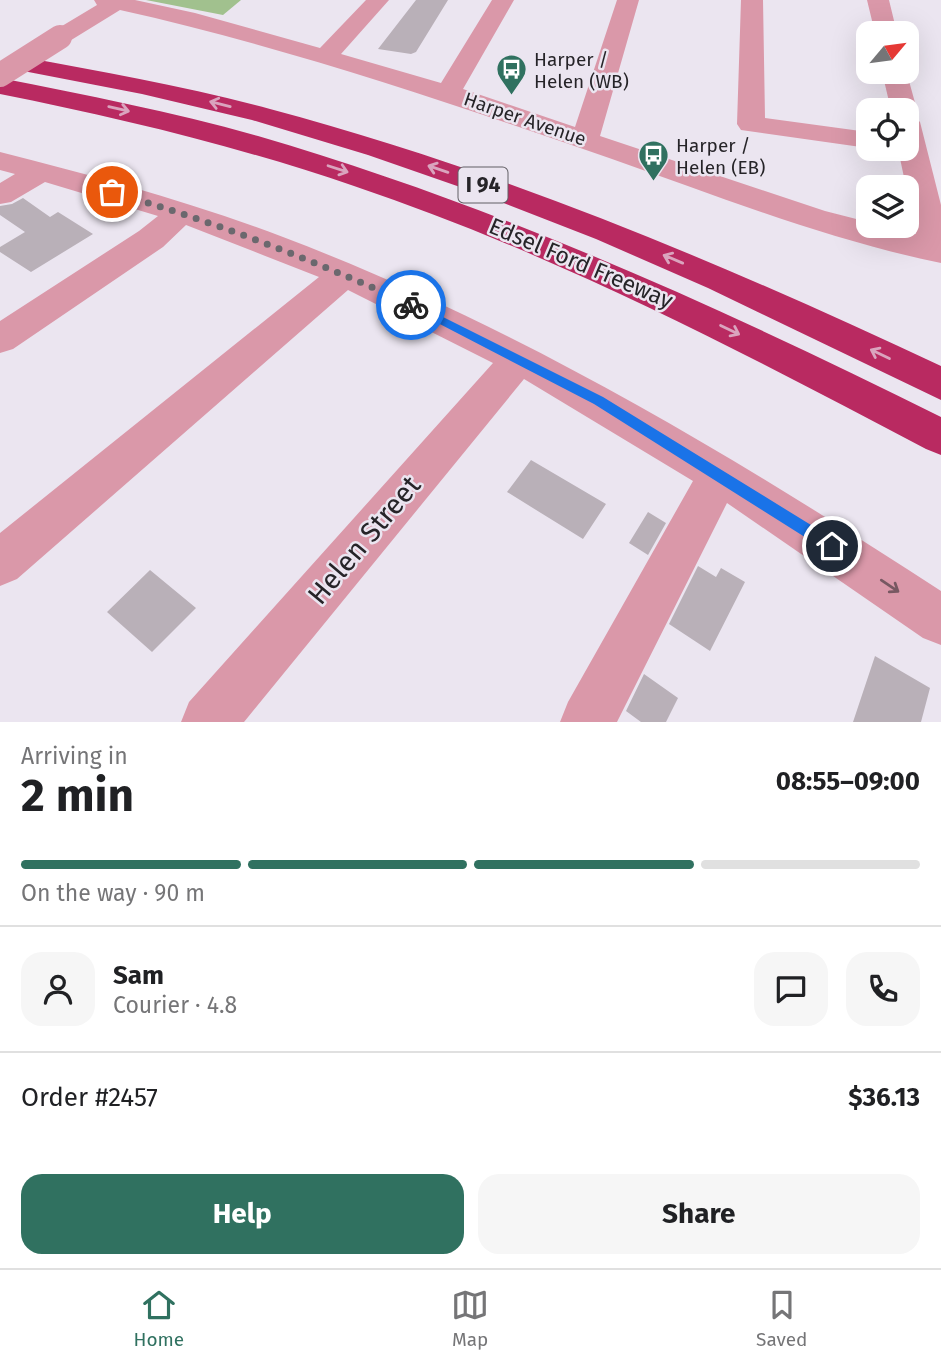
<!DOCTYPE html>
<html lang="en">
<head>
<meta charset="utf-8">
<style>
	:root { --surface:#fff; --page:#f6f6f6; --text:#202124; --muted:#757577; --line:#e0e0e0; --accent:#307160 }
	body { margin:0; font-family:"Fira Sans",sans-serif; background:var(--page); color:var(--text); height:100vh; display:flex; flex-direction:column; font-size:26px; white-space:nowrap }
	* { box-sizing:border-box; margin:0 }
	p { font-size:23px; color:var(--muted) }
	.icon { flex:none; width:38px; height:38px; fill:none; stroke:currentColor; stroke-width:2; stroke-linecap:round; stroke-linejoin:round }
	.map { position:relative; height:722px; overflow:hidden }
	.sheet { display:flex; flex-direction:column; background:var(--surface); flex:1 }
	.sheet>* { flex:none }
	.needle { width:46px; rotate:61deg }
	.controls { position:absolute; left:856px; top:21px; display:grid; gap:14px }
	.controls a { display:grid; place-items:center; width:63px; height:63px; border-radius:14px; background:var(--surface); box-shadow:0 7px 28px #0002; font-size:35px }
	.pin { position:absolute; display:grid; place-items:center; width:60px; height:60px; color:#fff; margin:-30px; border:4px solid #fff; border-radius:50%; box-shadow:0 2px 7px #0007 }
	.courier { position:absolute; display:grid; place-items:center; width:70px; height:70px; margin:-35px; border:5px solid #1a73e8; border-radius:50%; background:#fff; color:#222; box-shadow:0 2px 9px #0007 }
	.overview em { font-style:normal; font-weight:700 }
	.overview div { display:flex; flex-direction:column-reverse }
	.overview { display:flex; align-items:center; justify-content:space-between; height:119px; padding:0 21px }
	h1 { font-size:46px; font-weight:700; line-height:52px }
	.bar { display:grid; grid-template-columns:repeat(4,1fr); gap:10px 7px; align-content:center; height:84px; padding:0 21px }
	.bar i { height:9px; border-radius:5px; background:var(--line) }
	.bar .selected { background:var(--accent) }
	.bar p { grid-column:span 4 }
	.line { display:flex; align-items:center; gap:18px; padding:0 21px; border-top:2px solid var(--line) }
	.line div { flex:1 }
	.round { display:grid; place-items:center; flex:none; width:74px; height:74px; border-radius:21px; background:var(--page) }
	.action { display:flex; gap:14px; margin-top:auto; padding:14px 21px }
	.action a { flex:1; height:80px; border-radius:21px; background:var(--accent); color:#fff; font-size:28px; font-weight:700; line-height:80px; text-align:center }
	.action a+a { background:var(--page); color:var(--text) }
	.menu { display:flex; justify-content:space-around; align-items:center; height:98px; border-top:2px solid var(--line); background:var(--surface); font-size:19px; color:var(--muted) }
	.menu a { display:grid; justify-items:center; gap:4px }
	.menu .selected { color:var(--accent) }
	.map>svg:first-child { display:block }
</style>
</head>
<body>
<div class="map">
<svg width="941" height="722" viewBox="0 0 941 722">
	<rect width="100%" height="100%" fill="#ebe5f0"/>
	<path fill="#a1c18e" d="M146,0H241L223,15Z"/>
	<path fill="#b9b0b8" d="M416,0H448L416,52L411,54L378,49Z
		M23,198L50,217L58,212L93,234L31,272L0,252V247L25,232L0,215V206L12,204Z
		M531,460L606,504L583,539L507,492Z
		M648,512L666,523L648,555L629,543Z
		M698,566L716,577L721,568L745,582L710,651L669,624Z
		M150,570L196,608L152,652L107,612Z
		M875,656L930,688L921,722H853Z
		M644,674L678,698L666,722H641L626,711Z"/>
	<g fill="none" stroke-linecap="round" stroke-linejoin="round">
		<path fill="#da98a9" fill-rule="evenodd" d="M94,0H135L195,13L320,48L366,0H389L341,54L441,83L492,0H514L463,89L575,127L617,0H639L600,136L825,211L868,222V226H881L916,234L898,149H906V110H891L882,72L906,70L917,110L914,116L920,122L941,205V263C829,240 720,197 612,159C450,103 287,47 120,10L68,42H52L48,37L52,32L97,5Z
			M741,0H763L765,118L868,132V148L741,130L737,124Z
			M867,0H889L897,33H875Z
			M0,152C95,176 191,202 283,237C517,326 732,455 941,591V645L923,638L727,503L617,722H560L568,702L693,481L524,379L244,722H181L189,702L493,363L348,290L17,579L0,586V533L319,277L186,225L163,247L13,349L0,353V321L139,231L158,216L45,182L11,202L0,204V183L15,174L0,170Z"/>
		<path fill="#b92a61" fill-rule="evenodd" d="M22,57C105,72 189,87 270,109C503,171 724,264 941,366V400L708,288L596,239L483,195L368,155L252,120L142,94L13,69L10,64L13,59Z
			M0,78C86,95 173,112 258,136C495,205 720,307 941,417V455L926,449C741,351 553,253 354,186C237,146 120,118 0,94Z"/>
		<path stroke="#da98a9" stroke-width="24" d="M0,75L60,37"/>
	</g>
	<defs><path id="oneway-shaft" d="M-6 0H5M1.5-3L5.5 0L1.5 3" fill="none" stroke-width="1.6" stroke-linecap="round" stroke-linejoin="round" transform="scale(1.75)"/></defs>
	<g stroke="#daa4be">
		<use href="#oneway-shaft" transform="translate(220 104) rotate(-166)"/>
		<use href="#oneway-shaft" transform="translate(119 109) rotate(13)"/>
		<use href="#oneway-shaft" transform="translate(338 169) rotate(18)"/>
		<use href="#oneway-shaft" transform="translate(438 169) rotate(-161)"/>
		<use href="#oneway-shaft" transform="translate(673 259) rotate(-157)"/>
		<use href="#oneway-shaft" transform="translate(730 330) rotate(26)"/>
		<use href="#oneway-shaft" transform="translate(880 354) rotate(-154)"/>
	</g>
	<use stroke="#775862" href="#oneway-shaft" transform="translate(890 586) rotate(34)"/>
	<path fill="#1a73e8" d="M411,301L603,397L837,541V551H827L594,404L407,307L406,305Z"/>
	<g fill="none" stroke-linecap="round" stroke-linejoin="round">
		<path stroke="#6b686e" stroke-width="7" stroke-dasharray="0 12.6" d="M112,192C215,222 314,260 411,305"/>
	</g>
	<defs>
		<symbol id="bus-pin" viewBox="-11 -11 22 30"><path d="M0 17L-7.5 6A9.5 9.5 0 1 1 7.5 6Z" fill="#307160" stroke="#ebe5f0"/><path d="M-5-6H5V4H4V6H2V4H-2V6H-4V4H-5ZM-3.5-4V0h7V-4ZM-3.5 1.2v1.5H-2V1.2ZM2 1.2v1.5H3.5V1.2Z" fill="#fff"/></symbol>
	</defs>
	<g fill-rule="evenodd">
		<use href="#bus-pin" x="494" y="52" width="35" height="47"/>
		<use href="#bus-pin" x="636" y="138" width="35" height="47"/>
	</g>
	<g text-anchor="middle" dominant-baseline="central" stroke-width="5" stroke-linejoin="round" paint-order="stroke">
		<g font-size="19" fill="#262428" stroke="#ebe5f0" text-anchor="start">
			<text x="534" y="59">Harper /<tspan x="534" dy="22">Helen (WB)</tspan></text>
			<text x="676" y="145">Harper /<tspan x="676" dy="22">Helen (EB)</tspan></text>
		</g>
		<g font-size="19" fill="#262428" stroke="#ebe5f0">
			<text transform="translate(525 119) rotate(19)">Harper Avenue</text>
		</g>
		<rect fill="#ebe5f0" stroke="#615e64" stroke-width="2" x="458.5" y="167.5" width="49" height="35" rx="5"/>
		<g font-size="21" font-weight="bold" fill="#262428">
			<text x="483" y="185">I 94</text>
		</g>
		<g font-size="23" fill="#262428" stroke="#ebe5f0">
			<text transform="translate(581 263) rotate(23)">Edsel Ford Freeway</text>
		</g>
		<g font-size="28" fill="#262428" stroke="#ebe5f0">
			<text transform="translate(364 540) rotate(-50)">Helen Street</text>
		</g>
	</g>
</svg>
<div class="controls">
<a><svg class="needle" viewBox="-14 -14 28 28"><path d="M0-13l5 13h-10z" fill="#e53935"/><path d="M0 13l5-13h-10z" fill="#757577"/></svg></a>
<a><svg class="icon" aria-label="locate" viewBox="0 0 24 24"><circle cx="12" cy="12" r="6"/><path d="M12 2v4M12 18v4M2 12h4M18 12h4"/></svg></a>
<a><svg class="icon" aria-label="layers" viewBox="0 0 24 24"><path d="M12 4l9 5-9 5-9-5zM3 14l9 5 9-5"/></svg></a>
</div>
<div class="pin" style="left:112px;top:192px;background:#ea580c"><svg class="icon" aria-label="bag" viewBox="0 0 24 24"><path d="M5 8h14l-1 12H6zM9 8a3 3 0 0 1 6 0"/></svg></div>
<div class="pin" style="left:832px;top:546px;background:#1f2937"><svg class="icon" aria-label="home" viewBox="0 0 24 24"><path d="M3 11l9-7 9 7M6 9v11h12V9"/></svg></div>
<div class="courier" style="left:411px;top:305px"><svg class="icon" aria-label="bike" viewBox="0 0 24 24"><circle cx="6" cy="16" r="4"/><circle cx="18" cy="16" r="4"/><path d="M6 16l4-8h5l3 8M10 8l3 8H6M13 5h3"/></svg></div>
</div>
<section class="sheet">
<div class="overview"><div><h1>2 min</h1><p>Arriving in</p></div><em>08:55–09:00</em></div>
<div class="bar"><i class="selected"></i><i class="selected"></i><i class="selected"></i><i></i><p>On the way · 90 m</p></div>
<div class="line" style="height:126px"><a class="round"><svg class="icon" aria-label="person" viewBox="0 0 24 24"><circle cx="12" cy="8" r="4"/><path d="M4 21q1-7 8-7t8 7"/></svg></a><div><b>Sam</b><p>Courier · 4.8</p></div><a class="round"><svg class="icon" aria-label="chat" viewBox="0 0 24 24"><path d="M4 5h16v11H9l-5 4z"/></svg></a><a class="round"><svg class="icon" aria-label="phone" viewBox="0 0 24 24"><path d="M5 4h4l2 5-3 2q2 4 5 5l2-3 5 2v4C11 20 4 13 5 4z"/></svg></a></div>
<div class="line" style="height:91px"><div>Order #2457</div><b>$36.13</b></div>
<div class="action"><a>Help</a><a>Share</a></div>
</section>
<nav class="menu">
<a class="selected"><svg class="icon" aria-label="home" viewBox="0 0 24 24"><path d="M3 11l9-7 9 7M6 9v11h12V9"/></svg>Home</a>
<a><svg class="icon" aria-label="map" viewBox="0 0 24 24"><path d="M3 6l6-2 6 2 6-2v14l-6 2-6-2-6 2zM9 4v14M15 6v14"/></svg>Map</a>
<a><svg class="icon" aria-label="saved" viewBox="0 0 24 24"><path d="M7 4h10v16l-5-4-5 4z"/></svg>Saved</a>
</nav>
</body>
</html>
